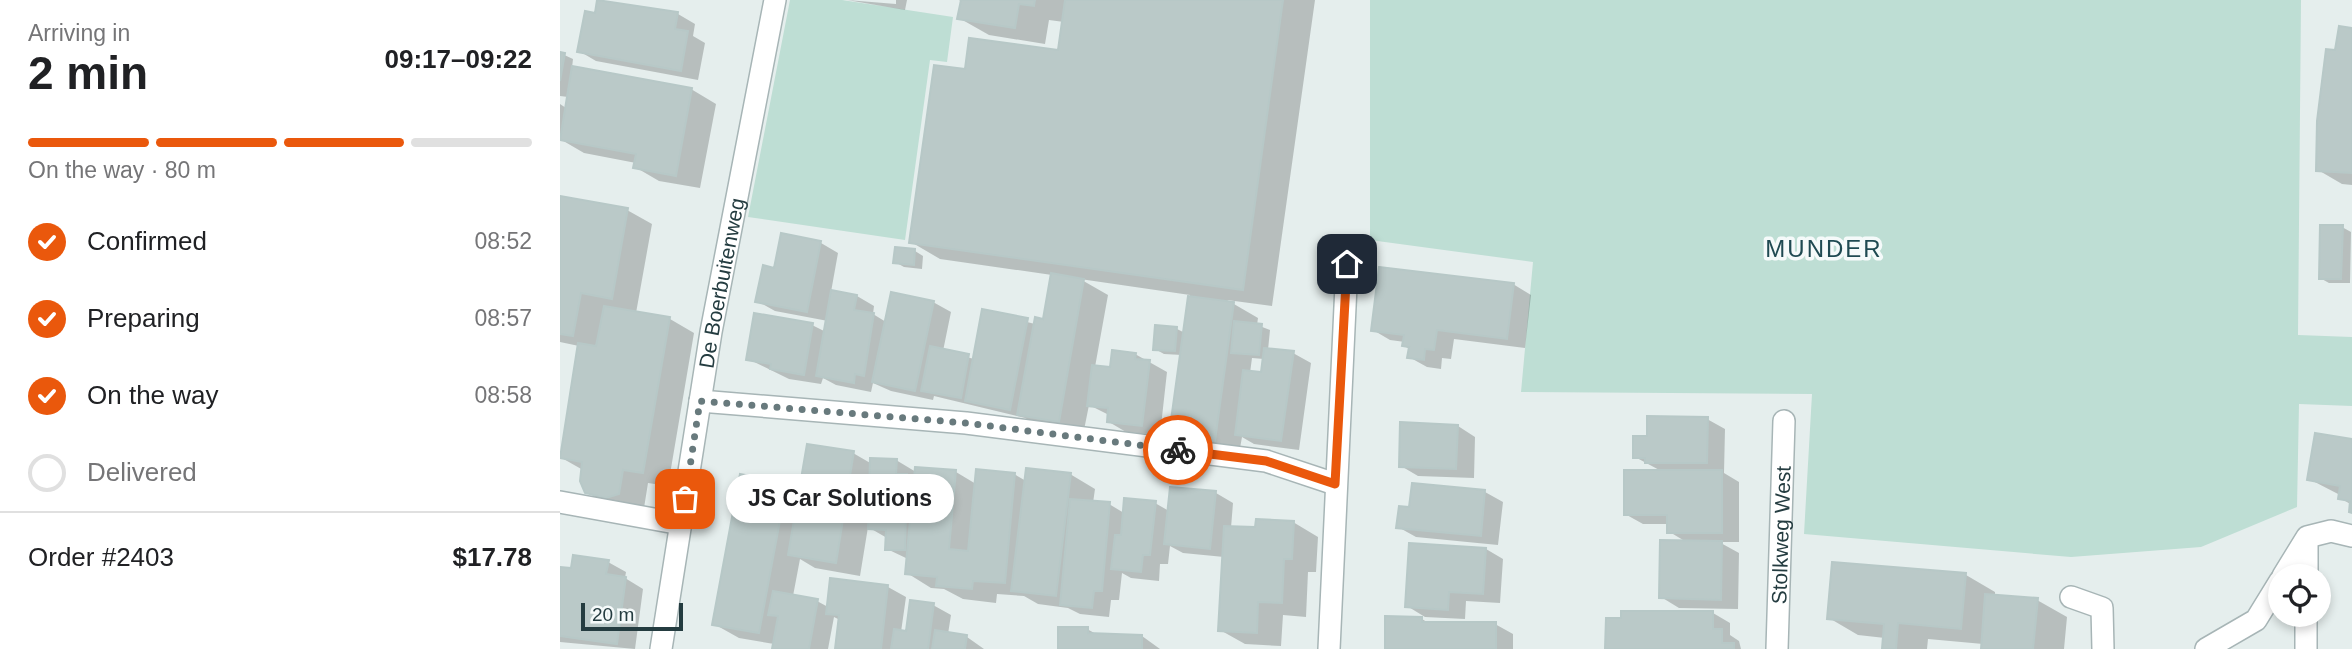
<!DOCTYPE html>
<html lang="en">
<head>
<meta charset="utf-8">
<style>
	:root { --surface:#fff; --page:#f2f2f2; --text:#202124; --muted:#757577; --line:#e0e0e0; --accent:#ea580c }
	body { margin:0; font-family:Helvetica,sans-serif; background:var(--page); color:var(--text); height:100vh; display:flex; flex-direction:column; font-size:26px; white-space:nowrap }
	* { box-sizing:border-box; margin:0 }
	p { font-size:23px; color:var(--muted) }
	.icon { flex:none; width:38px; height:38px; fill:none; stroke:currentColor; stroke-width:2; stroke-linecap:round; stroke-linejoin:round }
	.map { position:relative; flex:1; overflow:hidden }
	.sheet { display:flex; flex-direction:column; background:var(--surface); width:560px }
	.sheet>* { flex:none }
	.buttons { position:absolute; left:1708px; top:564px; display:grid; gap:14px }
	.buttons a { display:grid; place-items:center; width:63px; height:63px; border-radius:50%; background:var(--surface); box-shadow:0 4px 10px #0003; font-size:35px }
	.scale { position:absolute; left:21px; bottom:18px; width:102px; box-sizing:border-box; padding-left:7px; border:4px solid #243c40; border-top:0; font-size:19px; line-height:24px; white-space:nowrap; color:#243c40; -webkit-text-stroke:5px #f5fafa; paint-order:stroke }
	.pin { position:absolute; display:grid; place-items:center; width:60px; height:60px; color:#fff; margin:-30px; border-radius:14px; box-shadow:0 4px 10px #0006 }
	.courier { position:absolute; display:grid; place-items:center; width:70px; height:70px; margin:-35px; border:5px solid #ea580c; border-radius:50%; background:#fff; color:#222; box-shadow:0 2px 9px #0007 }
	.bubble { position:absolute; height:49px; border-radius:24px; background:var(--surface); box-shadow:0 4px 10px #0003; font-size:23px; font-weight:700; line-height:49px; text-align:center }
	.overview em { font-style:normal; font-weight:700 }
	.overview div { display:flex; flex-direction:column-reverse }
	.overview { display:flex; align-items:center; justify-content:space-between; height:119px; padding:0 28px }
	h1 { font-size:46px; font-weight:700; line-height:52px }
	.bar { display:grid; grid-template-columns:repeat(4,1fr); gap:10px 7px; align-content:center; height:84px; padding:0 28px }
	.bar i { height:9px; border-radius:5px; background:var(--line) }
	.bar .active { background:var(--accent) }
	.bar p { grid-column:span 4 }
	.line { display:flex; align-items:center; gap:18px; padding:0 28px; border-top:2px solid var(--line) }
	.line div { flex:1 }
	ol { padding:0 28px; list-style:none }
	li { display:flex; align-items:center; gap:21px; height:77px }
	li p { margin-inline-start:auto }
	li .icon { padding:7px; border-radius:50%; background:var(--accent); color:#fff; stroke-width:4 }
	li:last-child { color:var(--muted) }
	li i { width:38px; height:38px; border:4px solid var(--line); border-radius:50% }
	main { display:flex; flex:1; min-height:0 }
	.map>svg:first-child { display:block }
</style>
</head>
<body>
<main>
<section class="sheet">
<div class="overview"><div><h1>2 min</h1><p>Arriving in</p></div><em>09:17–09:22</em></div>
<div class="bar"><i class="active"></i><i class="active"></i><i class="active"></i><i></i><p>On the way · 80 m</p></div>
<ol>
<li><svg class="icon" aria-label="check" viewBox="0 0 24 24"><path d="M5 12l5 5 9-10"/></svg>Confirmed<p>08:52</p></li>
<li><svg class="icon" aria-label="check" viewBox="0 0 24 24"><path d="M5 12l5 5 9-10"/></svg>Preparing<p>08:57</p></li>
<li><svg class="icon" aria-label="check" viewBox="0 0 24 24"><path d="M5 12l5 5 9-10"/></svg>On the way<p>08:58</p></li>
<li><i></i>Delivered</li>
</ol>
<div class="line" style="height:91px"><div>Order #2403</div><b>$17.78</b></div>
</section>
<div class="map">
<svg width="1792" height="649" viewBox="0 0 1792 649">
	<rect width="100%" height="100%" fill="#e5eeed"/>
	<path fill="#beded4" d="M230,0H282L393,17L387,62L370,60L345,240L188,217Z
		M810,0H1741L1738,335L1792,337V406L1739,404L1737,507L1641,547L1511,557L1244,534L1252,394L961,392L973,262L810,240Z"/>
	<path fill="#0003" fill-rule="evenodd" d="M39,0L118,14L135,24L133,36L145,43L138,80L36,61L19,51L36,15Z
		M287,0L336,4V0H347L345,10Z
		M399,0H755L712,306L667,300L698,318L697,325L710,330L708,350L733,353L751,363L739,450L694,444L682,437L679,454L635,448L611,434L622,355L604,354L595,349L617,329L625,333L630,295L520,279L548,295L535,367L552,369L575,354L607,372L600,435L566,432L549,422V415L529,405L523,435L484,429L465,418L374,396L373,400L331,391L313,383L311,392L276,385L263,378L261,384L229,379L188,359L252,325L266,332L268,321L215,311L197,301L215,270L222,235L261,243L278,253L271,292L297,296L314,306L313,314L326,322L373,302L391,312L383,351L414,359L423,311L475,324L484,321L492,275L380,259L351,242L406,71L499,52L504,22L489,20L485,44L429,35L399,18L402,2ZM692,358L704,359L702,374L690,373Z
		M1792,30V185L1782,184L1758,170L1776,52Z
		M0,53L13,59L12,68L131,89L156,104L140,188L99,181L75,167L76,163L24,153L0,139V104L6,108L8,97L0,96Z
		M0,198L67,210L92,224L76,313L110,319L134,333L108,486L88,483L84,508L52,507L27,492L23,470L0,457L19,346L0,342Z
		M1782,227L1791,232L1790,283H1769L1760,278Z
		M355,251L363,256L362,269L344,267L335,262Z
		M953,284L971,295L965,348L894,339L891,359L882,358L881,369L867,367L849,357L850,349L844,346L845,342L830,340L813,330Z
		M1147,419L1165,429L1164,473L1179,482V542H1159L1179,553L1178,609L1119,608L1101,597L1128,543L1108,531V524H1083L1065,514L1103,472L1075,457L1088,438Z
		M898,426L915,437L914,478L858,476L841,466Z
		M1792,441V512V505L1780,498V495L1749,479Z
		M293,453L312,464L336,460L356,472H396L416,484L454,474L466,481L510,474L535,489L533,503L549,504L564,513L595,503L609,511L656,493L673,503L671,528L697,529L733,522L758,537L756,572H748L746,617L723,615L721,646L685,644L660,630L664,557L623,553L610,546L608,564H600L599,581L571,578L562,573L559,600H551L549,617L520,614L508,608L478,604L464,596L437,594L436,603L403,599L384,589L371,588L347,573L348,559L327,549V538L308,527L300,576L255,568L240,559L233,596L257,601L268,607L272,580L328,587L346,597L341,632L348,633L373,605L391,615L388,634L407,637L424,649H277L280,620L274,617L268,649H214V644L179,638L154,624L226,485L240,493Z
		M854,485L925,492L943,502L938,545L856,537L838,527L851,509Z
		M926,549L943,559L940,603L906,601L905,619L865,617L847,606Z
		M48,562L66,572L65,578L83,589L75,649L0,642V568L12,570Z
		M1406,575L1435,592V597L1477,600L1507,617L1504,649H1422L1423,644L1368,639L1367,649H1324L1325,638L1298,635L1269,618Z
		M1153,613L1170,623V635L1179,641L1181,649H1047Z
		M862,619L870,624H935L953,634V649H827Z
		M527,629L538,635L582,636L600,649H499Z"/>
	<path fill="#bac9c8" stroke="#b7c8c7" stroke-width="2" d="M37,0L118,12L115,29L128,31L121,71L17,52L25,11L35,13Z
		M401,0H475L474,6L459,4L455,28L397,19Z
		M505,0H723L683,290L349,243L374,65L405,69L409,38L498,50Z
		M1779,26L1792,28V173L1756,171L1757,121L1766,49L1775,50Z
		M0,52L5,53L0,81Z
		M12,66L132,88L116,176L73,168L76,154L0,140Z
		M0,196L68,208L52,299L21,293L13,336L0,334Z
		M1760,225H1783L1781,279H1759Z
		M221,233L261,241L247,312L195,302L203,265L214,268Z
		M335,247L355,249L354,265L333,263Z
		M819,267L954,283L947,339L877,330L874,350L865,349L864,360L847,358L849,347L842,346L844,335L811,331Z
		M491,273L524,279L499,422L457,415L475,317L483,319Z
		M271,290L297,295L294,310L314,313L304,376L295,374L294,383L256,376Z
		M331,292L374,301L355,391L312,382Z
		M628,296L674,302L655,441L609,435Z
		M44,306L110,317L83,473L63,470L59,494L46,498L25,493L20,481L22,462L0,458L18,343L36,346Z
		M422,309L468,318L450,410L405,401Z
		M194,313L253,323L244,375L210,369L211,364L186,360Z
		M674,321L702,324L699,355L671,353Z
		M595,325L617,327L615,351L593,350Z
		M370,346L409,354L401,398L361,391Z
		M704,348L734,351L721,441L675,435L683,370L701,372Z
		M552,350L576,353L575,359L590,360L582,426L547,422L548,408L527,406L532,365L550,367Z
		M1087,416L1148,417L1147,463H1085V458H1073V436H1087Z
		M840,422L898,425L896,469L839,467Z
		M1755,433L1792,439V513L1789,512L1790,501L1778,499L1780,486L1747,480Z
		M247,444L294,451L276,563L228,555Z
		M310,458L337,459L336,474H347L345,550H325L326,530L308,529Z
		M355,467L396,470L389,549L408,551L416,469L455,473L445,583L413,581L412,589L376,586L377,577L345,574Z
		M466,468L511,473L496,596L451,591Z
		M1064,470H1162V533H1107V515H1064Z
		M180,474L227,483L199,633L152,625Z
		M852,483L925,490L921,536L836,528L839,506L849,507Z
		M610,487L656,491L650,549L604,544Z
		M564,498L596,501L590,555H583L581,572L551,569L555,535H561Z
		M510,499L550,502L542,591H534L532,608L500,605Z
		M696,519L734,521L732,559H724L722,603L698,602L697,633L658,631L664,526L695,527Z
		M1100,540L1162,541L1161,600L1099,598Z
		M849,543L926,548L923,594L889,592L888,610L845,607Z
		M13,555L49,560L46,574L66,577L57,644L0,636V567L11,568Z
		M1272,562L1406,573L1401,629L1338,623L1336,649H1322L1324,624L1267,619Z
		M270,578L328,585L321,649H275L279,615L266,614Z
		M213,591L258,599L249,649H212L218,616L208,615Z
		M1425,594L1478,598L1473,649H1421Z
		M350,600L374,603L368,649H331L334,629L346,631Z
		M1061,611H1153V629H1162V643H1174V649H1045L1046,618H1061Z
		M825,616L862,617V622H936V649H825Z
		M498,627H528V633L582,635V649H498Z
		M375,630L407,635L405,649H372Z"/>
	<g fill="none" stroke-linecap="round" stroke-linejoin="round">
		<defs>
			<g id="minor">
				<path d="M140,401L406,423L706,461L775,484"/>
				<path d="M0,502L121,524"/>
				<path d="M1723,576L1747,537L1771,531L1792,536"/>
				<path d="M1747,576V539"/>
				<path d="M1511,597L1542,608L1543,649"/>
				<path id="s1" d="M101,649L151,332L215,0"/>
				<path d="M769,649L787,264"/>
				<path id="s2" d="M1217,649L1224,421"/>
				<path d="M1646,649L1696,620L1720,581"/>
				<path d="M1746,649V614"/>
			</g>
		</defs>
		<use href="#minor" stroke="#a7b5b6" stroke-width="24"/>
		<use href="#minor" stroke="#fff" stroke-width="21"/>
	</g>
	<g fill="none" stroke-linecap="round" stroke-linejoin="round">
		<path stroke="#687a7d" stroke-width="7" stroke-dasharray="0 12.6" d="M125,499L140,401L406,423L618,450"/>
		<path stroke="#ea580c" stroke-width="9" d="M618,450L706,461L775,484L787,264"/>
	</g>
	<g text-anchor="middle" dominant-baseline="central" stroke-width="7" stroke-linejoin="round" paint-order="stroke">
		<g font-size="21" fill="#243c40" stroke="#f5fafa">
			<text stroke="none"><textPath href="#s1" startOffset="371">De Boerbuitenweg</textPath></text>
			<text stroke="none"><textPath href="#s2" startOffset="114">Stolkweg West</textPath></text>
		</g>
		<g font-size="24" letter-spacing="2" fill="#1f4a52" stroke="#f5fafa">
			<text x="1264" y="248">MUNDER</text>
		</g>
	</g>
</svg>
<div class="buttons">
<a><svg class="icon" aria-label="locate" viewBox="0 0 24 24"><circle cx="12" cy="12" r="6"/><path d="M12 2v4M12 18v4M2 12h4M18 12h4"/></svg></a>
</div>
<div class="scale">20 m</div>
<div class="pin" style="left:125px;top:499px;background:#ea580c"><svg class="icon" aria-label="bag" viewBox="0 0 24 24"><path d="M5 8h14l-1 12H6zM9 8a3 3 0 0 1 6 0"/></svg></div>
<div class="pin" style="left:787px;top:264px;background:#1f2937"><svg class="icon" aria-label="home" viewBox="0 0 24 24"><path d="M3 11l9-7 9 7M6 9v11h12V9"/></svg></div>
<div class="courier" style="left:618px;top:450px"><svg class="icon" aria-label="bike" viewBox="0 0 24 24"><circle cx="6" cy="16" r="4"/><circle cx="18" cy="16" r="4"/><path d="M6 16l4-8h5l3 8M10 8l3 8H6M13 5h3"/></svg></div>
<div class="bubble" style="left:166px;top:474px;width:228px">JS Car Solutions</div>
</div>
</main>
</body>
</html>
